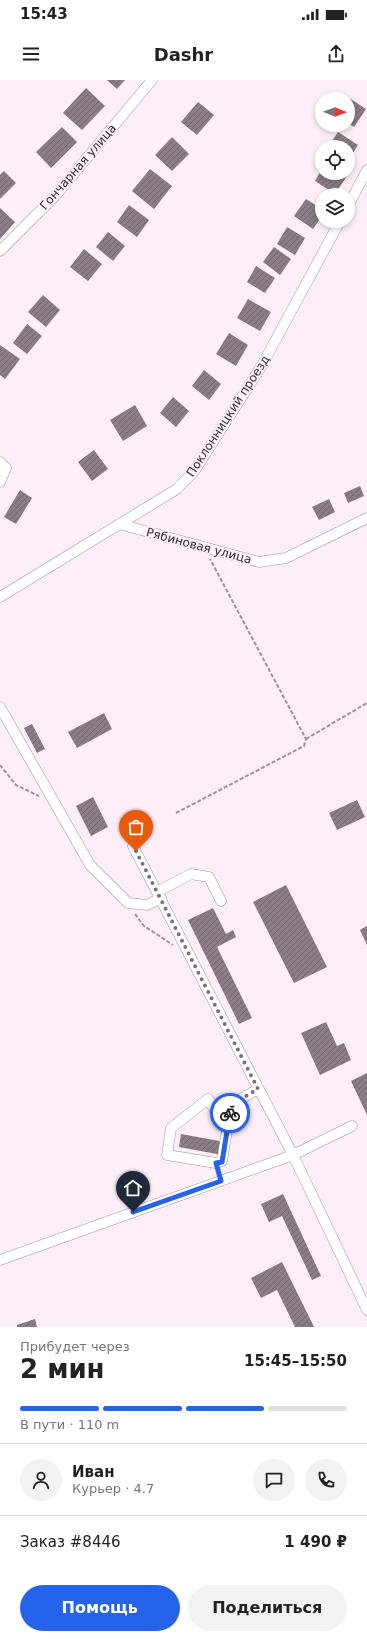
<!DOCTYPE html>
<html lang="ru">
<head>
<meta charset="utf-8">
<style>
	:root { --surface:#fff; --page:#f2f2f2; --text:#222; --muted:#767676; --line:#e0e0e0; --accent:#2563eb }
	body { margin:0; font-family:"DejaVu Sans",sans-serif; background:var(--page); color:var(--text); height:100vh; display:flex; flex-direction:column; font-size:15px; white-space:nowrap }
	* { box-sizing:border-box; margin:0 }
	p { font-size:13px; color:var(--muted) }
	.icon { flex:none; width:22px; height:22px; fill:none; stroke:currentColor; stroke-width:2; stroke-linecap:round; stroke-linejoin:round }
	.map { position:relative; height:1247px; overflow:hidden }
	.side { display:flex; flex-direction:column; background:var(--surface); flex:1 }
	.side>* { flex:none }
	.needle { width:26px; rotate:91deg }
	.fabs { position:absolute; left:315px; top:12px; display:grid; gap:8px }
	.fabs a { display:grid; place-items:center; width:40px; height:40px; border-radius:50%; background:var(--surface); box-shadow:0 2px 6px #0003; font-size:20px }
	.pin { position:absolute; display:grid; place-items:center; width:34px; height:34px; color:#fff; margin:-41px -17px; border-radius:50% 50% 50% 0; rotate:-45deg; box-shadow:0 0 4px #0007 }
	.pin .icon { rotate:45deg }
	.courier { position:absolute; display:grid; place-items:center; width:40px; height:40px; margin:-20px; border:3px solid #2563eb; border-radius:50%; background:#fff; color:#222; box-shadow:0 1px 5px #0007 }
	.overview em { font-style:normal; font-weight:700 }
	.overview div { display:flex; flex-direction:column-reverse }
	.overview { display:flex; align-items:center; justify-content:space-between; height:68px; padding:0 20px }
	h1 { font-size:26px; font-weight:700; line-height:30px }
	.bar { display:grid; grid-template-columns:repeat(4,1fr); gap:6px 4px; align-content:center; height:48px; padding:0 20px }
	.bar i { height:5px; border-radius:3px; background:var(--line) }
	.bar .active { background:var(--accent) }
	.bar p { grid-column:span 4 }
	.line { display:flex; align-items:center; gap:10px; padding:0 20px; border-top:1px solid var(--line) }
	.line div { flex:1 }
	.round { display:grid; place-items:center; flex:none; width:42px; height:42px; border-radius:21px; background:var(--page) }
	.button { display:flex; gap:8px; margin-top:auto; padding:8px 20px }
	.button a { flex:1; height:46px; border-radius:24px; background:var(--accent); color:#fff; font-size:16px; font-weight:700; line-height:46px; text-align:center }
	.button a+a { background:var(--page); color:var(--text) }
	.status { display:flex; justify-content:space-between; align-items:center; height:28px; padding:0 20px; background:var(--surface); direction:ltr }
	.status svg { height:11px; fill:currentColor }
	header { display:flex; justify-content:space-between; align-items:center; height:52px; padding:0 20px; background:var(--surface); font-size:18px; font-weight:700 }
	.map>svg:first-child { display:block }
</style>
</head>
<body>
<div class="status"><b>15:43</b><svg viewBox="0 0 49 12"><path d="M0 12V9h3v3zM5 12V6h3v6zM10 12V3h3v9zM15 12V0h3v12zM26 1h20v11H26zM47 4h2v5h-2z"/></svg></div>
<header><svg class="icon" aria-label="menu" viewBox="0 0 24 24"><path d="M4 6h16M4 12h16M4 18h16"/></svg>Dashr<svg class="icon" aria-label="share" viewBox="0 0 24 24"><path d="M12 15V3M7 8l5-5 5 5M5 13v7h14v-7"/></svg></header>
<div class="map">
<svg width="367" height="1247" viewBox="0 0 367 1247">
	<defs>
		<pattern id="building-hatch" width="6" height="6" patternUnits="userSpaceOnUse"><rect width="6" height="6" fill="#8a7d86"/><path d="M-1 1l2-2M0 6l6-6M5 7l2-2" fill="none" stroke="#72676e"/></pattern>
	</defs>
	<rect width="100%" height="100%" fill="#fdeef8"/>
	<path fill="url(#building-hatch)" d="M107,0H125L117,9Z
		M86,8L105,26L82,50L63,33Z
		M346,16L366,29L354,47L348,43V19H344Z
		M198,22L214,35L197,55L181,42Z
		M62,47L77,62L51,88L36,72Z
		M338,52L358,65L348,81V67H328Z
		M172,57L189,74L172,91L155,75Z
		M150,89L172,106L154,129L132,111Z
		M322,89V93H343L347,96L335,114L315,101Z
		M4,91L16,103L0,119V95Z
		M306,119L322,129V136L313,149L294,136Z
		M129,125L149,140L137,157L117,142Z
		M0,128L15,142L0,159Z
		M287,147L305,158L295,175L277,164Z
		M108,152L125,166L113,181L96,167Z
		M274,167L291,179L280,195L263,182Z
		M84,169L102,184L88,201L70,187Z
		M256,186L275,198L265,213L247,202Z
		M43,215L60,230L46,247L28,232Z
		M248,219L271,232L260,251L237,238Z
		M27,244L42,256L27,274L13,263Z
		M229,253L248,265L236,286L216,274Z
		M0,265L20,279L5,299L0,295Z
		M204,290L221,304L209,320L192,306Z
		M173,317L189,331L176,347L160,333Z
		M135,325L147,346L123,361L110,340Z
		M94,370L108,389L92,401L78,382Z
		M360,406L364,416L348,423L344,413Z
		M20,410L32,418L16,444L4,437Z
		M329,419L335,432L319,440L312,427Z
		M104,633L112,649L77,668L68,652Z
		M32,644L45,669L37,673L24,648Z
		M93,717L108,747L91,756L76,726Z
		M357,720L365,737L337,750L329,733Z
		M286,805L327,887L294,903L253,822Z
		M213,828L226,854L233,850L236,857L217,867L252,938L239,944L188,840Z
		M367,846V865L360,850Z
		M326,942L337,966L344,963L351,980L320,995L301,953Z
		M367,993V1035L351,1001Z
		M181,1054L225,1062L222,1075L179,1067Z
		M283,1114L321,1196L312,1200L282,1136L269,1142L261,1124Z
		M282,1182L314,1247H295L277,1210L261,1218L251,1198Z
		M35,1239L37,1247H17V1245Z"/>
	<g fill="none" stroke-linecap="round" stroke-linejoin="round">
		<defs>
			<path id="minor" d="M348,126L367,90
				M0,171L56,115L152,0
				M0,382L6,388L0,402
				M119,444L259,482L286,478L367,438
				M0,517L177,409L195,390L261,287L340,141
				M0,627L90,785L128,823L147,825L161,818
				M133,766L293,1075L367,1230
				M157,812L191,794L209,797L221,821
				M208,1019L215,1030L225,1024L230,1032L222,1081L216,1083L167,1075L171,1048Z
				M227,1027L258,1009
				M0,1180L293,1075L352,1046"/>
		</defs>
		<use href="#minor" stroke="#a2949d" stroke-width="11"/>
		<path stroke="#9d939a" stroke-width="2" stroke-dasharray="4 2" stroke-linecap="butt" d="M306,659L367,623
			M0,685L16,705L39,716
			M176,733L304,666L306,659L210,479
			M135,834L144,846L173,865"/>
		<use href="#minor" stroke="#fff" stroke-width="10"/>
	</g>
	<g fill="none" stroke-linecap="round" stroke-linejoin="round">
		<path stroke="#7a7278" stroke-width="4" stroke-dasharray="0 7.2" d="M136,771L258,1009L227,1027L230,1033"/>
		<path stroke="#2563eb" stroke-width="5" d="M133,1132L221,1101L216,1083L222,1082L230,1033"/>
	</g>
	<g text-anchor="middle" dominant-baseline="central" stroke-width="3.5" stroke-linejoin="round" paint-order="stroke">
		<g font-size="12" fill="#342f33" stroke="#fdeef8">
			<text transform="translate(78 87) rotate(-49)">Гончарная улица</text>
			<text transform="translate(228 336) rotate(-57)">Поклонницкий проезд</text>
			<text transform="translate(199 466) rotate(15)">Рябиновая улица</text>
		</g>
	</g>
</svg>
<div class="fabs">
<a><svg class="needle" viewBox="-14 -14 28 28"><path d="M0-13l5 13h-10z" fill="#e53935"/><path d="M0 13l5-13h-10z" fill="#767676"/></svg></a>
<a><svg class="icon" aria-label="locate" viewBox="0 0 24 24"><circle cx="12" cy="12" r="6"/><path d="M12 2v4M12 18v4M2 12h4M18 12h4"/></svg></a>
<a><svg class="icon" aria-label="layers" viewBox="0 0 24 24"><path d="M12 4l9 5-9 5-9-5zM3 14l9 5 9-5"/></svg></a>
</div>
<div class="pin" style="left:136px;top:771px;background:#ea580c"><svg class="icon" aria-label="bag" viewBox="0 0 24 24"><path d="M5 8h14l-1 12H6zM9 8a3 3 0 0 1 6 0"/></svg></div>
<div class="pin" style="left:133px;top:1132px;background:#1f2937"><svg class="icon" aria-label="home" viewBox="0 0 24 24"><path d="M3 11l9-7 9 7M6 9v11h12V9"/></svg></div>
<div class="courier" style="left:230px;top:1033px"><svg class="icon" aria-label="bike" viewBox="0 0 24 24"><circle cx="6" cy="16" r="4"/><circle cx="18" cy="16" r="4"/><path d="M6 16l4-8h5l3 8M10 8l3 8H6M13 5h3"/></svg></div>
</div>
<section class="side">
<div class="overview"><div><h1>2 мин</h1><p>Прибудет через</p></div><em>15:45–15:50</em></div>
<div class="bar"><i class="active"></i><i class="active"></i><i class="active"></i><i></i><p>В пути · 110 m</p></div>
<div class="line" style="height:72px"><a class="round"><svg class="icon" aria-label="person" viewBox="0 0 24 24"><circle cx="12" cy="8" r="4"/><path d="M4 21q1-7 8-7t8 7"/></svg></a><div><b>Иван</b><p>Курьер · 4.7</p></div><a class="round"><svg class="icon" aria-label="chat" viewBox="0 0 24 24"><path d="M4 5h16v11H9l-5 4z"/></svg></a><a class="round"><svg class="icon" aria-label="phone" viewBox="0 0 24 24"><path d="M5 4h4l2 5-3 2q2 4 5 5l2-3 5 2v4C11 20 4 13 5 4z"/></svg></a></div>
<div class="line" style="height:52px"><div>Заказ #8446</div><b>1 490 ₽</b></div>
<div class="button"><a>Помощь</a><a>Поделиться</a></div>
</section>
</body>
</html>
